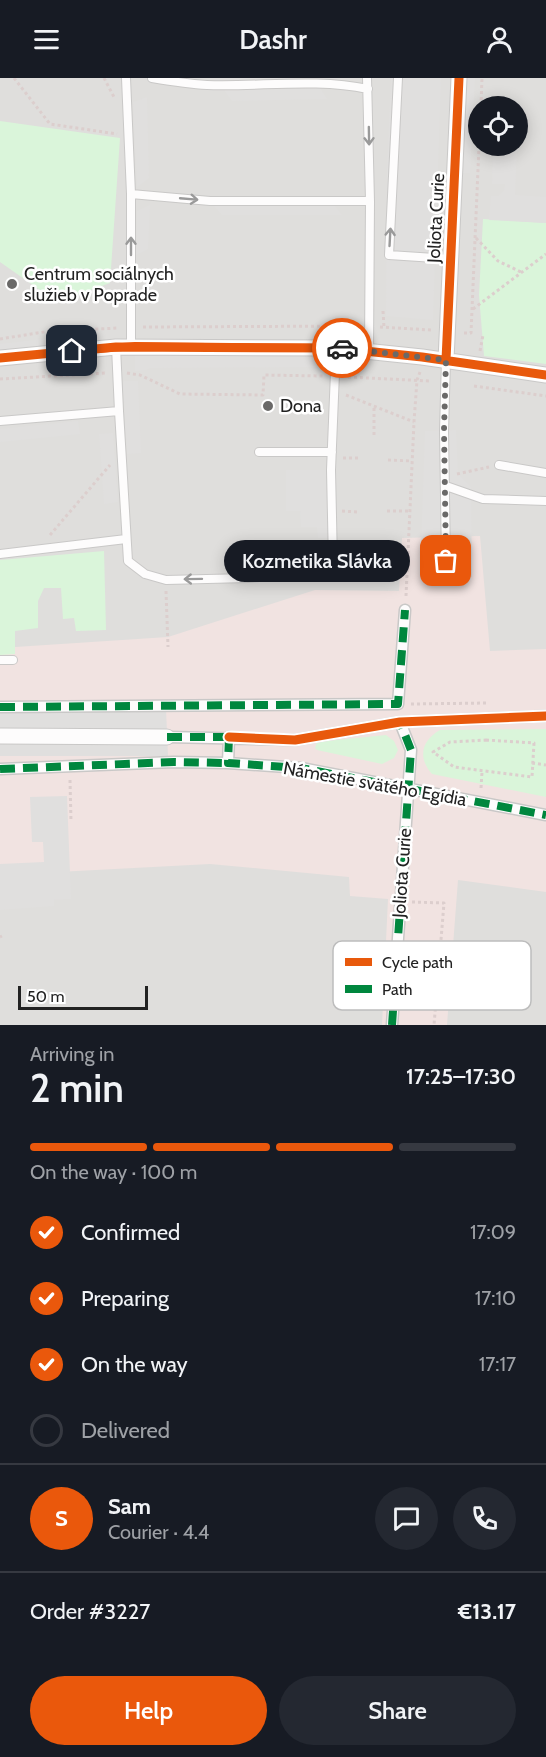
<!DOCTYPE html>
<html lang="en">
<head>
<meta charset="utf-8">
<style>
	:root { --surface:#171b24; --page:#242831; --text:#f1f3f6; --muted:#9ea1a6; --line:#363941; --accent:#ea580c }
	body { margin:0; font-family:Cabin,sans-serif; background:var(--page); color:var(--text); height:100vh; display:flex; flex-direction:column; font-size:22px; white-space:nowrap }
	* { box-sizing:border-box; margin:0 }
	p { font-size:20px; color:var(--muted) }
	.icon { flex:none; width:33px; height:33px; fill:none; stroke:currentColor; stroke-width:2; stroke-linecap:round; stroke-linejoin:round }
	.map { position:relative; height:947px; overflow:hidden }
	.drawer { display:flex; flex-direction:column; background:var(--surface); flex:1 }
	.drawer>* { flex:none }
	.fabs { position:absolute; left:468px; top:18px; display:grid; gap:12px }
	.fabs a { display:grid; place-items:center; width:60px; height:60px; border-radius:50%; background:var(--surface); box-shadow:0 3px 15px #0003; font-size:30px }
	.scale { position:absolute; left:18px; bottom:15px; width:130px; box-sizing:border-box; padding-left:6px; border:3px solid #222; border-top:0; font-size:16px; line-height:21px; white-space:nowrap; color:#222; -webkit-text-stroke:4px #fff; paint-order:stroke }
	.pin { position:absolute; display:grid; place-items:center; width:51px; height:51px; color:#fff; margin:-26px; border-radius:12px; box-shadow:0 3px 9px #0006 }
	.courier { position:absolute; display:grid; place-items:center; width:60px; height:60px; margin:-30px; border:4px solid #ea580c; border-radius:50%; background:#fff; color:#222; box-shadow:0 2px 8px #0007 }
	.bubble { position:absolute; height:42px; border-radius:21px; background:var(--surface); box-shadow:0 3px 15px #0003; font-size:20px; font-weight:600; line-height:42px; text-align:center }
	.head em { font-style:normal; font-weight:600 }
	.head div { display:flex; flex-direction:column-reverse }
	.head { display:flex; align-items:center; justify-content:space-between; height:102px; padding:0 30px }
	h1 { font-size:39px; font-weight:600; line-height:45px }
	.bar { display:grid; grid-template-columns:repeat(4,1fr); gap:9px 6px; align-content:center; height:72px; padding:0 30px }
	.bar i { height:8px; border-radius:4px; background:var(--line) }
	.bar .active { background:var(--accent) }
	.bar p { grid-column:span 4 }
	.line { display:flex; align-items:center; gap:15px; padding:0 30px; border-top:2px solid var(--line) }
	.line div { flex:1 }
	.round { display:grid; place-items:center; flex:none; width:63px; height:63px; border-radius:32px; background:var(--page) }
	ol { padding:0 30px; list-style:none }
	li { display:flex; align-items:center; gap:18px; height:66px }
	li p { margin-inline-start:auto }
	li .icon { padding:6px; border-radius:50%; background:var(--accent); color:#fff; stroke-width:4 }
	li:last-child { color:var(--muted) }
	li i { width:33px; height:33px; border:3px solid var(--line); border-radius:50% }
	.action { display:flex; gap:12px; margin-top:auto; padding:12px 30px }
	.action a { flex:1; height:69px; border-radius:36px; background:var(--accent); color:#fff; font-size:24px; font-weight:600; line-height:69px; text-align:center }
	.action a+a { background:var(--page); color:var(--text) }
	header { display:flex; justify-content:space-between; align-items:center; height:78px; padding:0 30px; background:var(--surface); font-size:27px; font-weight:600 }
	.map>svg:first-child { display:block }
</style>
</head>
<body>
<header><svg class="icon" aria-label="menu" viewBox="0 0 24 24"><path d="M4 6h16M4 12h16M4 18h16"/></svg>Dashr<svg class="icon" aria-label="person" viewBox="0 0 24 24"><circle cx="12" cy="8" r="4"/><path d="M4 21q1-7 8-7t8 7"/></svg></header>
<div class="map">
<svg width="546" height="947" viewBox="0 0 546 947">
	<rect width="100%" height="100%" fill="#f0eeeb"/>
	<path fill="#dfdedc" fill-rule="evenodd" d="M0,0H546V947H0ZM478,28H518V68H478Z"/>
	<path fill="#f1e3e1" d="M480,458L490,573L546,571V814L458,802L447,947H382L388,821L350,818L349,799L210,786L0,797V570L168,559L315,512L399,513L402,460Z"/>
	<path fill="#daf5da" d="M0,43L120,60L110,205L57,224L0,184Z
		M483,141L546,145V286L484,278L479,217Z
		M104,473L106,552L76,553L74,540L63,541L61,510H44L38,523V550L15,553V576L0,577V482Z
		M546,651V719L432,696C417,679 422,662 440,652Z
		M386,657L394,663L398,672L394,680L382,686L317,672L315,670L317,664Z"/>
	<path fill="#e0dfde" d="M391,0H441L433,242L386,238L387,93Z
		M459,0H475L470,95H455Z
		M320,10L327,21L232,23L224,12Z
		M147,19L149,100L137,109L133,24Z
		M493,68H517L515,117L546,119V145L489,142L491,118H498L504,113L505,106H492Z
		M333,126L342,137H222L213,127Z
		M150,127L148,171L136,177L137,133Z
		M69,258L72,273L0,280V266Z
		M135,268L316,269L317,289L150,290L146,292L135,293Z
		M123,303H138L141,375L127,376Z
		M78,343L80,356L0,364V351Z
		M456,352L458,396L471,409L472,499H420L425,353Z
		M113,355L118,424L104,426L99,356Z
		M286,392H331L332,460H318L317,449H301L300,433H286Z
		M166,631L168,678H0V634Z
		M67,718L71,821L54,822V828L0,832V786L44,784L43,764H32L30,719Z"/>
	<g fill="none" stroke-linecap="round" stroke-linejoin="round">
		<defs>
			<path id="service" d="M126,0L131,116V268
				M152,0C170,3 188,6 207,7C260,9 315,0 368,11
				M367,0L370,123L369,273
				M398,0L389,177L450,181
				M131,116L210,123H370
				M119,333L128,483L145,496L166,502L248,500L313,494L333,485L331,392L336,270
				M0,343L119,333L116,269
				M259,374H332
				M499,387L546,395
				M446,408L483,421L546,423
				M0,476L126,461
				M446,483L444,353L446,282
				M0,582H13"/>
			<path id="pedestrian" d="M0,629L398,626L405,532
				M167,659L295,662L400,644L546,638
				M229,659L228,685L301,690L546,737
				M0,691L174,684L228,685
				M392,947L411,672L400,644"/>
			<path id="minor" d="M0,280L116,269L336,270L422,279L546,297
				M446,282L459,0
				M0,658L167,659"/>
		</defs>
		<use href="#service" stroke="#c9c8c7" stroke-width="10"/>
		<use href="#pedestrian" stroke="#c9c8c7" stroke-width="13"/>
		<use href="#minor" stroke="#c9c8c7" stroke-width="17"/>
		<path stroke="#dccecd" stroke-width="3" stroke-dasharray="3 3" stroke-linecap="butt" d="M14,0L50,46L117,56
			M104,0L114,19
			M481,28L482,0
			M476,160L498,183L521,194
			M473,231L546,176
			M383,233L384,249
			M143,249L359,248
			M380,249L431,252
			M464,255H471L479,68
			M0,261L50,253L119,250
			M480,273L483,257
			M127,295L140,297L180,316L263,317L264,297L323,298
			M348,299L429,303
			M0,301L106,295
			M474,308L546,318
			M346,317L414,344
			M374,357V328
			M343,380H359
			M388,382L412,383
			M457,396L489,389
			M342,433L357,434
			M387,433H409
			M50,457L110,387
			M344,485L356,486
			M385,487L407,488
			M166,513L168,569
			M406,518L414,344L417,302L420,294
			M411,626L489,625
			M486,662L534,665L532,699L454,689L433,674L450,664Z
			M532,685L546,687
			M70,702L71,744
			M481,710L482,694
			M412,824L444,825L434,947
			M0,859L2,858"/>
		<use href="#service" stroke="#fdfcfc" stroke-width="8"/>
		<use href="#pedestrian" stroke="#fdfcfc" stroke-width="10"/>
		<use href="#minor" stroke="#fdfcfc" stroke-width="15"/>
		<path stroke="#00873e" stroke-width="8" stroke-dasharray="15 8" stroke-linecap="butt" d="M0,629L398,626L405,532
			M167,659H233
			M229,659L228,685L301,690L546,737
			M0,691L174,684L228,685
			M392,947L411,672L400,644"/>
		<defs>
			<path id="cycleway" d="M0,280L116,269L336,270L422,279L546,297
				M446,282L459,0
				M229,659L295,662L400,644L546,638"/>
		</defs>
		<use href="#cycleway" stroke="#fff" stroke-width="13"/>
		<use href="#cycleway" stroke="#e8590c" stroke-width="9"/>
	</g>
	<defs><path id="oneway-shaft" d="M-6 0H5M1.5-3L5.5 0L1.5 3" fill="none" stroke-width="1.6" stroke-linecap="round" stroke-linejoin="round" transform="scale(1.5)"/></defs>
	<g stroke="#9a9a9a">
		<use href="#oneway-shaft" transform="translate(369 58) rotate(89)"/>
		<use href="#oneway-shaft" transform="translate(189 121) rotate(5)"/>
		<use href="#oneway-shaft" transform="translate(390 159) rotate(-87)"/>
		<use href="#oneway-shaft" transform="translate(131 168) rotate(-90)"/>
		<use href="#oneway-shaft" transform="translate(193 501) rotate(179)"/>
	</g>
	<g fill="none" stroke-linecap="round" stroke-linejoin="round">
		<path stroke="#6a6968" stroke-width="6" stroke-dasharray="0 10.8" d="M342,270L446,282L444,352L446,483"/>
		<path stroke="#ea580c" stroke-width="8" d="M72,273L135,268L342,270"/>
	</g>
	<g fill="#6a6968" stroke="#fff" stroke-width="2">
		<circle cx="12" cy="206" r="6"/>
		<circle cx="268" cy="328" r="6"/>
	</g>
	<g text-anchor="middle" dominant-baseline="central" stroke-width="5" stroke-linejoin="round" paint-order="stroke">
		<g font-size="18" fill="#222" stroke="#fff">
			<text transform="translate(436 140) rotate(-87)">Joliota Curie</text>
			<text transform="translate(375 706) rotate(10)">Námestie svätého Egídia</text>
			<text transform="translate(402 795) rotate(-86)">Joliota Curie</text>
		</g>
		<g font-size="18" fill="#222" stroke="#fff" text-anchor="start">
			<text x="24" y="196">Centrum sociálnych<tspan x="24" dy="21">služieb v Poprade</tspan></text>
			<text x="280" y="328">Dona</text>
		</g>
	</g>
	<rect x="333" y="863" width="198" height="69" rx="9" fill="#fff" stroke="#bdbdbd" stroke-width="1.5"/>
	<rect x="345" y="880" width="27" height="8" fill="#e8590c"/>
	<rect x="345" y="907" width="27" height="8" fill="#00873e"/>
	<g font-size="16" fill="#222">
		<text x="382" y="890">Cycle path</text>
		<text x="382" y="917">Path</text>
	</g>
</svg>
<div class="fabs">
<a><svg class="icon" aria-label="locate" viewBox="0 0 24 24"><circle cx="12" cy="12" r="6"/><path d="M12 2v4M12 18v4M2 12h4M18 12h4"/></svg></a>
</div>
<div class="scale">50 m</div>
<div class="pin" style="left:446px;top:483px;background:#ea580c"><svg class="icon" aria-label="bag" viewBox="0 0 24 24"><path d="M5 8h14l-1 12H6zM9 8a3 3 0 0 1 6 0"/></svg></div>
<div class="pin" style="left:72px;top:273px;background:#1f2937"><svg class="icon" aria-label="home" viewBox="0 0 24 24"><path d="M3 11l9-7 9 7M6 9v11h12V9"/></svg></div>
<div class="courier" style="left:342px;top:270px"><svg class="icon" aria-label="car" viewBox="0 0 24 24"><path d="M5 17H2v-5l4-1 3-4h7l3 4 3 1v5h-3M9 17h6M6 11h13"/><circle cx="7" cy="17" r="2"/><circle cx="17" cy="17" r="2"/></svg></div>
<div class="bubble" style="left:224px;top:462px;width:186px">Kozmetika Slávka</div>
</div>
<section class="drawer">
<div class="head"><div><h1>2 min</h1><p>Arriving in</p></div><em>17:25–17:30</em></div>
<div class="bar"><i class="active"></i><i class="active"></i><i class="active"></i><i></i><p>On the way · 100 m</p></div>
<ol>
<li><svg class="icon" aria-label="check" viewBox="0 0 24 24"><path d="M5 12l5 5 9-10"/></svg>Confirmed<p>17:09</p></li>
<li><svg class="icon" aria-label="check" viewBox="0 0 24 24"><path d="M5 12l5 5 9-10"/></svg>Preparing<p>17:10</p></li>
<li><svg class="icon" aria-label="check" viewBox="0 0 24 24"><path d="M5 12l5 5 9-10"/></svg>On the way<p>17:17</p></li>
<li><i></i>Delivered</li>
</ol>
<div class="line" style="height:108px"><b class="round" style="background:var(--accent);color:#fff">S</b><div><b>Sam</b><p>Courier · 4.4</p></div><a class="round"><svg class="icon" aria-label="chat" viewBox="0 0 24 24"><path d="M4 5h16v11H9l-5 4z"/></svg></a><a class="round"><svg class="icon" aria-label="phone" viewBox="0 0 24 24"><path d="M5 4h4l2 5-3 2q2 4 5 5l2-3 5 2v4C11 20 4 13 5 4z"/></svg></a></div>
<div class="line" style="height:78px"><div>Order #3227</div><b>€13.17</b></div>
<div class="action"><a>Help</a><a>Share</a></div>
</section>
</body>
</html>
